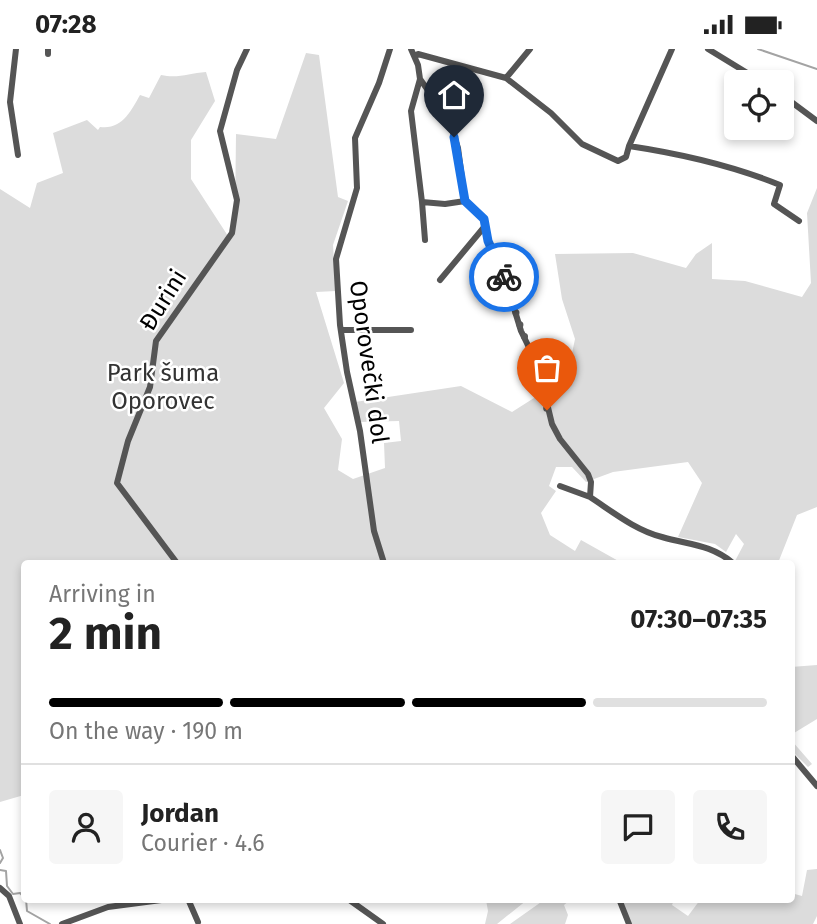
<!DOCTYPE html>
<html lang="en">
<head>
<meta charset="utf-8">
<style>
	:root { --surface:#fff; --page:#f6f6f6; --text:#222; --muted:#767676; --line:#e0e0e0; --accent:#000 }
	body { margin:0; font-family:"Fira Sans",sans-serif; background:var(--page); color:var(--text); height:100vh; display:flex; flex-direction:column; font-size:26px; white-space:nowrap }
	* { box-sizing:border-box; margin:0 }
	p { font-size:23px; color:var(--muted) }
	.icon { flex:none; width:38px; height:38px; fill:none; stroke:currentColor; stroke-width:2; stroke-linecap:round; stroke-linejoin:round }
	.map { position:relative; flex:1; overflow:hidden }
	.panel { position:absolute; left:21px; top:511px; width:774px; height:343px; display:flex; flex-direction:column; background:var(--surface); border-radius:7px; box-shadow:0 4px 10px #0003 }
	.panel>* { flex:none }
	.fabs { position:absolute; left:724px; top:21px; display:grid; gap:14px }
	.fabs a { display:grid; place-items:center; width:70px; height:70px; border-radius:7px; background:var(--surface); box-shadow:0 4px 10px #0003; font-size:35px }
	.pin { position:absolute; display:grid; place-items:center; width:60px; height:60px; color:#fff; margin:-72px -30px; border-radius:50% 50% 50% 0; rotate:-45deg; box-shadow:0 0 7px #0007 }
	.pin .icon { rotate:45deg }
	.courier { position:absolute; display:grid; place-items:center; width:70px; height:70px; margin:-35px; border:5px solid #1a73e8; border-radius:50%; background:#fff; color:#222; box-shadow:0 2px 9px #0007 }
	.headline em { font-style:normal; font-weight:700 }
	.headline div { display:flex; flex-direction:column-reverse }
	.headline { display:flex; align-items:center; justify-content:space-between; height:119px; padding:0 28px }
	h1 { font-size:46px; font-weight:700; line-height:52px }
	.bar { display:grid; grid-template-columns:repeat(4,1fr); gap:10px 7px; align-content:center; height:84px; padding:0 28px }
	.bar i { height:9px; border-radius:5px; background:var(--line) }
	.bar .current { background:var(--accent) }
	.bar p { grid-column:span 4 }
	.line { display:flex; align-items:center; gap:18px; padding:0 28px; border-top:2px solid var(--line) }
	.line div { flex:1 }
	.round { display:grid; place-items:center; flex:none; width:74px; height:74px; border-radius:7px; background:var(--page) }
	.status { display:flex; justify-content:space-between; align-items:center; height:49px; padding:0 35px; background:var(--surface); direction:ltr }
	.status svg { height:19px; fill:currentColor }
	.map>svg:first-child { display:block }
</style>
</head>
<body>
<div class="status"><b>07:28</b><svg viewBox="0 0 49 12"><path d="M0 12V9h3v3zM5 12V6h3v6zM10 12V3h3v9zM15 12V0h3v12zM26 1h20v11H26zM47 4h2v5h-2z"/></svg></div>
<div class="map">
<svg width="817" height="875" viewBox="0 0 817 875">
	<rect width="100%" height="100%" fill="#fff"/>
	<path fill="#dcdcdc" d="M306,4L319,6L338,148L348,152L333,196L336,242L316,243L344,334L324,359L342,390L338,421L353,430L385,419L384,394L401,392L399,372L359,373L355,353L461,337L512,363L567,328L575,290L562,250L555,205L633,204L686,219L696,205L712,194V230L745,232L802,248L811,234L807,164L817,139V458L797,466L778,514H739L735,512L744,495L736,485L726,503L715,495L678,488L702,434L688,413L613,423L586,433L572,418H556L549,437L556,442L541,464L550,486L575,502L581,491L622,514H24V746L0,753V140L30,159L37,134L63,124L53,84L87,71L98,81L100,78C122,81 131,62 140,46L149,49L161,26C178,30 189,24 206,23L215,52L191,91V130L228,187L235,167L236,85L276,90Z
		M817,616V670L794,684L792,692L812,715L808,718L791,701V618Z
		M817,820V867L813,875H631L621,851H674L672,856L688,867L700,851L791,850V844L802,847L807,821Z
		M486,851V850L527,851L497,875H485L488,862Z
		M544,851H570L564,856L568,866L565,875H510Z"/>
	<g fill="none" stroke-linecap="round" stroke-linejoin="round">
		<path stroke="#a3a3a3" stroke-width="2" d="M758,0L817,20
			M0,801L3,809L0,814
			M0,821L6,822L7,837L13,845L20,844L24,848
			M26,850L27,862L50,875"/>
		<path stroke="#555" stroke-width="6" d="M16,0L10,53L18,106
			M411,0L418,16L420,30L449,71L458,99L465,152L484,170L488,192L503,223L521,282L538,317L552,375L560,390L588,425L591,433L590,448C613,463 635,481 662,488C689,496 710,495 733,514
			M708,0L762,33
			M48,5V0
			M415,7L418,5L506,29L551,64L582,95L618,112L626,108L629,97C682,105 731,116 780,136L774,155L799,172
			M506,29L530,0
			M420,30L411,62L422,153L445,155L465,152
			M782,46L817,72
			M629,97L672,0
			M422,153L425,191
			M440,231L485,177
			M341,281H411
			M560,437L590,448
			M177,514L117,434L128,392L150,338L156,292L232,184L237,151L220,82L237,21L247,0
			M384,514L374,482L360,382L347,323L340,276L336,210L357,139L355,89L379,34L390,0
			M791,706L817,737
			M0,839L9,847L20,875
			M188,850L198,873
			M348,850L383,875
			M619,850L629,875
			M62,875L108,858L169,850"/>
	</g>
	<g fill="none" stroke-linecap="round" stroke-linejoin="round">
		<path stroke="#595959" stroke-width="7" stroke-dasharray="0 12.6" d="M504,228L522,282L538,317L547,361"/>
		<path stroke="#1a73e8" stroke-width="9" d="M454,88L465,152L484,170L488,192L504,228"/>
	</g>
	<g text-anchor="middle" dominant-baseline="central" stroke-width="5" stroke-linejoin="round" paint-order="stroke">
		<g font-size="24" fill="#000" stroke="#fff">
			<text transform="translate(163 251) rotate(-58)">Đurini</text>
			<text transform="translate(369 313) rotate(82)">Oporovečki dol</text>
		</g>
		<g font-size="24" fill="#333" stroke="#fff">
			<text x="163" y="324">Park šuma<tspan x="163" dy="28">Oporovec</tspan></text>
		</g>
	</g>
</svg>
<div class="fabs">
<a><svg class="icon" aria-label="locate" viewBox="0 0 24 24"><circle cx="12" cy="12" r="6"/><path d="M12 2v4M12 18v4M2 12h4M18 12h4"/></svg></a>
</div>
<div class="pin" style="left:547px;top:361px;background:#ea580c"><svg class="icon" aria-label="bag" viewBox="0 0 24 24"><path d="M5 8h14l-1 12H6zM9 8a3 3 0 0 1 6 0"/></svg></div>
<div class="pin" style="left:454px;top:88px;background:#1f2937"><svg class="icon" aria-label="home" viewBox="0 0 24 24"><path d="M3 11l9-7 9 7M6 9v11h12V9"/></svg></div>
<div class="courier" style="left:504px;top:228px"><svg class="icon" aria-label="bike" viewBox="0 0 24 24"><circle cx="6" cy="16" r="4"/><circle cx="18" cy="16" r="4"/><path d="M6 16l4-8h5l3 8M10 8l3 8H6M13 5h3"/></svg></div>
<section class="panel">
<div class="headline"><div><h1>2 min</h1><p>Arriving in</p></div><em>07:30–07:35</em></div>
<div class="bar"><i class="current"></i><i class="current"></i><i class="current"></i><i></i><p>On the way · 190 m</p></div>
<div class="line" style="height:126px"><a class="round"><svg class="icon" aria-label="person" viewBox="0 0 24 24"><circle cx="12" cy="8" r="4"/><path d="M4 21q1-7 8-7t8 7"/></svg></a><div><b>Jordan</b><p>Courier · 4.6</p></div><a class="round"><svg class="icon" aria-label="chat" viewBox="0 0 24 24"><path d="M4 5h16v11H9l-5 4z"/></svg></a><a class="round"><svg class="icon" aria-label="phone" viewBox="0 0 24 24"><path d="M5 4h4l2 5-3 2q2 4 5 5l2-3 5 2v4C11 20 4 13 5 4z"/></svg></a></div>
</section>
</div>
</body>
</html>
